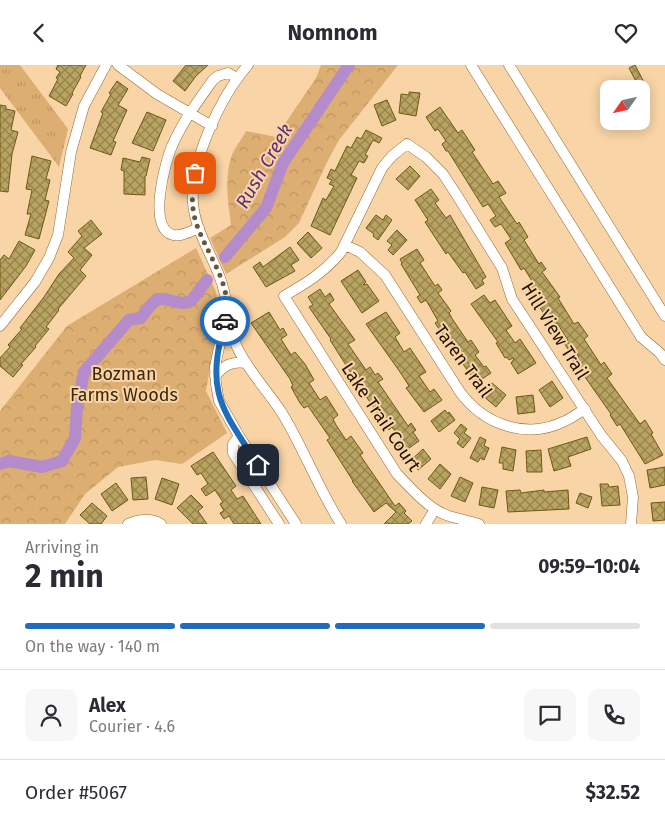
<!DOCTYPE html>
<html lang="en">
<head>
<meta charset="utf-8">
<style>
	:root { --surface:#fff; --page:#f7f7f7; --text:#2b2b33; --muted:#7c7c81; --line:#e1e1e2; --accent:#206dbd }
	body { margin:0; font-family:"Fira Sans",sans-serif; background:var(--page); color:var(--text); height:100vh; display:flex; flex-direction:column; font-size:19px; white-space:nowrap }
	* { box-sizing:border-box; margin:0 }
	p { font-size:16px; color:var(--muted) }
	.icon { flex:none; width:28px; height:28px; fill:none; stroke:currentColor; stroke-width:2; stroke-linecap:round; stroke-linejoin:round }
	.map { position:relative; height:459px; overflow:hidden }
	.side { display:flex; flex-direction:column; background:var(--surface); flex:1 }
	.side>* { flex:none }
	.needle { width:32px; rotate:236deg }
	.tools { position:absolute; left:600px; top:15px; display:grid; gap:10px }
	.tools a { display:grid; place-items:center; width:50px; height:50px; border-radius:10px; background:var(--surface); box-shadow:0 2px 12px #0003; font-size:25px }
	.pin { position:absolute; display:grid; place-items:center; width:42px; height:42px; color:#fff; margin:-21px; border-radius:10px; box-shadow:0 2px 8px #0006 }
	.courier { position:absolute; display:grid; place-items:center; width:50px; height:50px; margin:-25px; border:4px solid #206dbd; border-radius:50%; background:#fff; color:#222; box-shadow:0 1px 6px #0007 }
	.head em { font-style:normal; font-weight:700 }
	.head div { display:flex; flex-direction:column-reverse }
	.head { display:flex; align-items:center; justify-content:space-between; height:85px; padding:0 25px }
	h1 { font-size:32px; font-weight:700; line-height:38px }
	.bar { display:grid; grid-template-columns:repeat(4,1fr); gap:8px 5px; align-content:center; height:60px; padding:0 25px }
	.bar i { height:6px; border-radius:4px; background:var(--line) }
	.bar .active { background:var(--accent) }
	.bar p { grid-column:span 4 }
	.line { display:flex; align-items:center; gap:12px; padding:0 25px; border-top:1px solid var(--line) }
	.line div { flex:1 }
	.round { display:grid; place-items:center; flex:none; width:52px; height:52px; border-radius:10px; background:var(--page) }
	header { display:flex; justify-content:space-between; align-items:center; height:65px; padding:0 25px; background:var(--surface); font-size:22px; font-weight:700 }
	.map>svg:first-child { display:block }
</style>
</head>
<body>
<header><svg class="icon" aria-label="back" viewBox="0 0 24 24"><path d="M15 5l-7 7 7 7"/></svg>Nomnom<svg class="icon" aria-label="heart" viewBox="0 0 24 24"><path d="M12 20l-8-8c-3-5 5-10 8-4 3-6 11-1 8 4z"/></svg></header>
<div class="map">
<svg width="665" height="459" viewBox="0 0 665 459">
	<defs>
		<pattern id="grass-tufts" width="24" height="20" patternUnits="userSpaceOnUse" patternTransform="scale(1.25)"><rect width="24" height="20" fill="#ddae72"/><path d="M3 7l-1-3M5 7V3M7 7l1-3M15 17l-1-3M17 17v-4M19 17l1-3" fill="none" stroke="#bd9561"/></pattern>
		<pattern id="forest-crowns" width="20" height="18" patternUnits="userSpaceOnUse" patternTransform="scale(1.25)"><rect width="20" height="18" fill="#ddae72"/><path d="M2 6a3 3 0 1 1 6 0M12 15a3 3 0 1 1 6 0" fill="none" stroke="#bd9561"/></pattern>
		<pattern id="building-cross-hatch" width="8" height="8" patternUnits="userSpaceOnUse" patternTransform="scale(1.25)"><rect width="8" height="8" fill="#b8a361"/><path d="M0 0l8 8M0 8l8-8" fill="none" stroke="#95834e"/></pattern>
	</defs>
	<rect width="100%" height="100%" fill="#f8d4a6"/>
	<path fill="url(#grass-tufts)" d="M0,0H20L68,64L59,102L0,23Z"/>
	<path fill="url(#forest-crowns)" d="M321,0H398L339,75L327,97L299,158L285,172L226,209L210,173L231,160C228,138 224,111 232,90C235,82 242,74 246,66L276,72L316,13Z
		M196,183L216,227L219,251L206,326L227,368L182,399L155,395L118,402L85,429L65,459H0V346L67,261Z"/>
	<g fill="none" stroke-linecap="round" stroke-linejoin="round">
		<path stroke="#b48ccb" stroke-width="12" d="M225,192L266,143L283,98L349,0
			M0,399L9,396L42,402L62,396L75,373L77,343L84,307L129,255L141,253C145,248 149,241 154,237C165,228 178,243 191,236C193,234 204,219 207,215"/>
	</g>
	<path fill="url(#building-cross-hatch)" stroke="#6e5a12" d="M58,0H86L80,11L81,12L72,28L73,29L66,41L49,31L58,14L56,13L60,7L56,4Z
		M186,0H208L196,11L185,26L173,16Z
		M635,0L647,23L641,26L629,3Z
		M117,16L128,24L118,40L127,45L113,76L116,77L111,90L90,83L103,48L101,47L111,29L109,28Z
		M409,27L420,28L416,51L399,48L401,29L409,30Z
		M387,35L396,55L382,61L374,40Z
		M0,40L6,41V44L15,46L11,65L18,67L12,89L8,127L0,126Z
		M440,42L458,68L462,65L475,85L472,87L493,119L498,116L506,128L499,132L517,159L519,157L528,172L524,175L539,199L541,197L546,204L542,207L560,232L558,233L574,259L578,257L588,271L584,274L601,300L604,297L612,309L607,313L640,359L645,355L653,368L651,369L663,390L645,399L620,359L617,361L610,350L611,349L573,295L579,292L572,281L568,284L564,278L568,275L557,258L552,261L525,220L532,216L524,203L521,205L505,178L511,174L501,159L495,162L490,155L496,151L488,139L483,142L448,86H446L442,79L446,76L438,64L435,66L426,52Z
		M147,47L166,55L153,86L132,78Z
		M366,65L382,73L379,78L373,75L365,90L368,91L364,98L359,96L351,110L357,113L330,170L311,161L323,133L326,135L334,121L329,119L332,115L327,113L331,104L335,106L347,81L351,83L357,72L361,74Z
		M32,91L51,96L46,114L50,115L45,135L49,136L39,174L25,170L31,149H27L32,125L26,124Z
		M142,92L150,94L146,111H145V130L124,129V106L121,105L123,93L140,97Z
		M410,101L420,111L408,125L396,114Z
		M431,124L439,135L435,138L446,153L450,150L486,212L482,215L484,219L476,224L465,207L463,208L448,187L446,189L425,157L428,155L415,135Z
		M376,150L383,155L386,150L392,155L378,175L373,171L374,169L366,163Z
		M91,155L102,169L84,183L92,190L80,205L86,211L58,244L59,245L46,262L49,264L35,281L36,282L21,299L23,300L13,312L0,301V293L10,282L8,280L22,264L20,263L44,232L59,209L74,193L68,187L82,171L78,166Z
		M397,165L407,175L393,190L388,185L392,180L387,176Z
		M308,167L322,183L311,193L297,178Z
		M19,176L35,185L26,201L0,235V195L4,190L9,194Z
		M290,182L299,195L291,200L295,206L266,222L253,202L260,197L263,202Z
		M417,184L424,195L420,198L435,221L438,219L442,225L438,228L451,246L449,248L453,255L468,277L471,275L479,287L475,290L484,302L486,301L491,308L476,318L435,258L438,256L426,235L421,238L417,232L420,230L401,199L402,198L400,194Z
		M358,205L366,217L363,220L367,219L379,236L362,248L341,216Z
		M320,224L325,232L330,228L334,235L329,239L355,275L348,279L366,305L370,302L375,310L378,308L383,314L378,317L408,361L411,358L416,365L413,367L419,376L402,388L397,382L403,378L392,362L389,365L359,321L363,318L355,306L351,308L330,275L331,274L309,242L313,240L308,232Z
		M484,230L490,238L495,235L512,261L506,265L515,278L520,274L536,298L518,309L511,298L514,294L513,293L509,295L507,292L505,293L496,278L498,277L471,239Z
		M269,247L280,265L283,263L287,270L281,274L291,290L295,287L305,299L314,315L309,318L320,335L326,331L338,350L333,354L336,360L346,375L351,371L363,388L360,390L395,441L399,438L406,446L404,448L412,456L408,459H384L396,447L386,438L374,447L352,416H353L327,375L330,373L308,341L304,343L300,338L291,322L293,321L290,314L251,258Z
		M386,247L400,268L395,272L404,287L410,283L426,307L419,311L430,327L434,324L442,335L424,347L406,323L409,321L400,307L366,259Z
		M552,316L563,333L550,342L539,325Z
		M492,318L506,330L496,342L482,330Z
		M533,330L535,347L518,349L516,332Z
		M445,345L448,349L449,347L455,355L439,367L431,356Z
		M461,359L467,364L464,368L471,373L463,383L457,378L460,374L454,368Z
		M480,372L486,375L484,381L489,383L484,395L480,393L478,397L470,393Z
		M587,372L591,384L568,392L571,401L554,406L548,384Z
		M502,382L516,385L513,406L503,404V398H499Z
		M423,384L431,394L418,405L410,396Z
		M541,385L542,407H527L526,386Z
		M213,387L236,421L231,425L237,434L243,431L261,459H234L229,451L224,454L220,448L224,446L220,439L223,437L215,425L206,431L201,424L208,419L201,408L197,410L191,401Z
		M440,399L451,409L440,424L428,414Z
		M665,402V420L650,423L647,405Z
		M146,412L148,434L133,435L131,413Z
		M460,412L473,418L465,437L451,431Z
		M162,413L179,419L172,440L155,434Z
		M116,418L128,435L112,446L101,429Z
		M600,419H608L609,422L618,421L620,440L602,441Z
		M482,422L498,425L494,443L479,440Z
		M520,425L521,428L544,425V427L568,425L569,444L508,447L506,426Z
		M580,428L592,432L588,443L576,438Z
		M191,430L203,442L198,446L207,459H193L177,443Z
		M665,437V455L653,456L651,438Z
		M92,438L107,451L101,459H90L80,450Z"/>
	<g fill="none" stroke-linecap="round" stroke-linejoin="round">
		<defs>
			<path id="minor" d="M118,0L157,29L212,61
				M248,0C221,31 190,96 193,138C195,165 211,188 220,213C229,235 227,260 237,282C248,306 268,326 282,348C304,384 318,423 341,459
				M471,0L641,272L660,288L665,295
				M509,0L665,251
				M199,163C191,166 181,172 173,170C147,163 165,98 172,81C183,56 198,36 213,15L218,11L228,8L237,13
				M345,180L360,187L385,210L460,327C484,360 527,375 565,356C572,353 578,348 585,344
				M226,249L215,302L216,319L219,336L239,371L296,459
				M0,261L35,217L49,193L58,170L71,87L84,41L106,0
				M215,311C224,300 232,296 246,298
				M239,371L233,379V388L279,459
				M128,459C138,454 151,453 161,459
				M426,459L435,444
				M479,459C469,456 459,454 449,451C428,444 412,424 397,409L284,231C305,219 325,207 341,187L382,103L392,91L407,79L426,92L443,109L458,132L502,203L512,234L601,370L622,396L629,411L633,432L631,459"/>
		</defs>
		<use href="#minor" stroke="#946b33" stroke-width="11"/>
		<use href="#minor" stroke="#fff" stroke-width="10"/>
	</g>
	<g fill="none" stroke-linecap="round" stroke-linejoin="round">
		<path stroke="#6c553a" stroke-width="5" stroke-dasharray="0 9" d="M195,108C192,123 191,139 195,154C204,187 235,220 225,256"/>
		<path stroke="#206dbd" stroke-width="6" d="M225,256C205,328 221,342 258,400"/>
	</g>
	<g text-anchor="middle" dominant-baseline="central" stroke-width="4" stroke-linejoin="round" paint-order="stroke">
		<g font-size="18" fill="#201100" stroke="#f8d4a6">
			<text transform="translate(555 266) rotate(58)">Hill View Trail</text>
			<text transform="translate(463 296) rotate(54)">Taren Trail</text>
			<text transform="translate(381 352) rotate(56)">Lake Trail Court</text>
		</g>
		<g font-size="18" fill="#3c280b" stroke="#f8d4a6">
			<text x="124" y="309">Bozman<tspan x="124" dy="21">Farms Woods</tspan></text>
		</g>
		<g font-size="19" font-style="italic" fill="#5f2d78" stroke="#f8d4a6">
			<text transform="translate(264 101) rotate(-60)">Rush Creek</text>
		</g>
	</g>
</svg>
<div class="tools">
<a><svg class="needle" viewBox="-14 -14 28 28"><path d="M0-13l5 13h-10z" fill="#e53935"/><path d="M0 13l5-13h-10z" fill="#7c7c81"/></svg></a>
</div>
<div class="pin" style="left:195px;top:108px;background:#ea580c"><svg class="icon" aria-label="bag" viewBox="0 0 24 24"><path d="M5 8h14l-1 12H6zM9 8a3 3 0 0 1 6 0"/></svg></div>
<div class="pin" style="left:258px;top:400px;background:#1f2937"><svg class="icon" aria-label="home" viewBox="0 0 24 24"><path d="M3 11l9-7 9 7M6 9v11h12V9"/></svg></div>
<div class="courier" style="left:225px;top:256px"><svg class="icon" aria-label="car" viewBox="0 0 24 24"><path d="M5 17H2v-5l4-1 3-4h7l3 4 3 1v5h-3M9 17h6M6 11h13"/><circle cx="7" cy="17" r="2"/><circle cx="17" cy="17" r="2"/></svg></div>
</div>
<section class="side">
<div class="head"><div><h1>2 min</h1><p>Arriving in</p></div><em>09:59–10:04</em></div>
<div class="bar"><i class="active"></i><i class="active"></i><i class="active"></i><i></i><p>On the way · 140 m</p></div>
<div class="line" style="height:90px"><a class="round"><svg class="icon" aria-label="person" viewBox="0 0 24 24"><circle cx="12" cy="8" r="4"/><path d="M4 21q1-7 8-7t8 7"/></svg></a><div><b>Alex</b><p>Courier · 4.6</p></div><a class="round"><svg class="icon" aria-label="chat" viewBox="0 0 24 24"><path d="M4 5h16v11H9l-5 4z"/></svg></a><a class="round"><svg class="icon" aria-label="phone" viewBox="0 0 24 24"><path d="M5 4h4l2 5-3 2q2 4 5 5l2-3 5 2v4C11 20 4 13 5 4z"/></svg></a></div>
<div class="line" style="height:65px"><div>Order #5067</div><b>$32.52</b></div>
</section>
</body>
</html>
